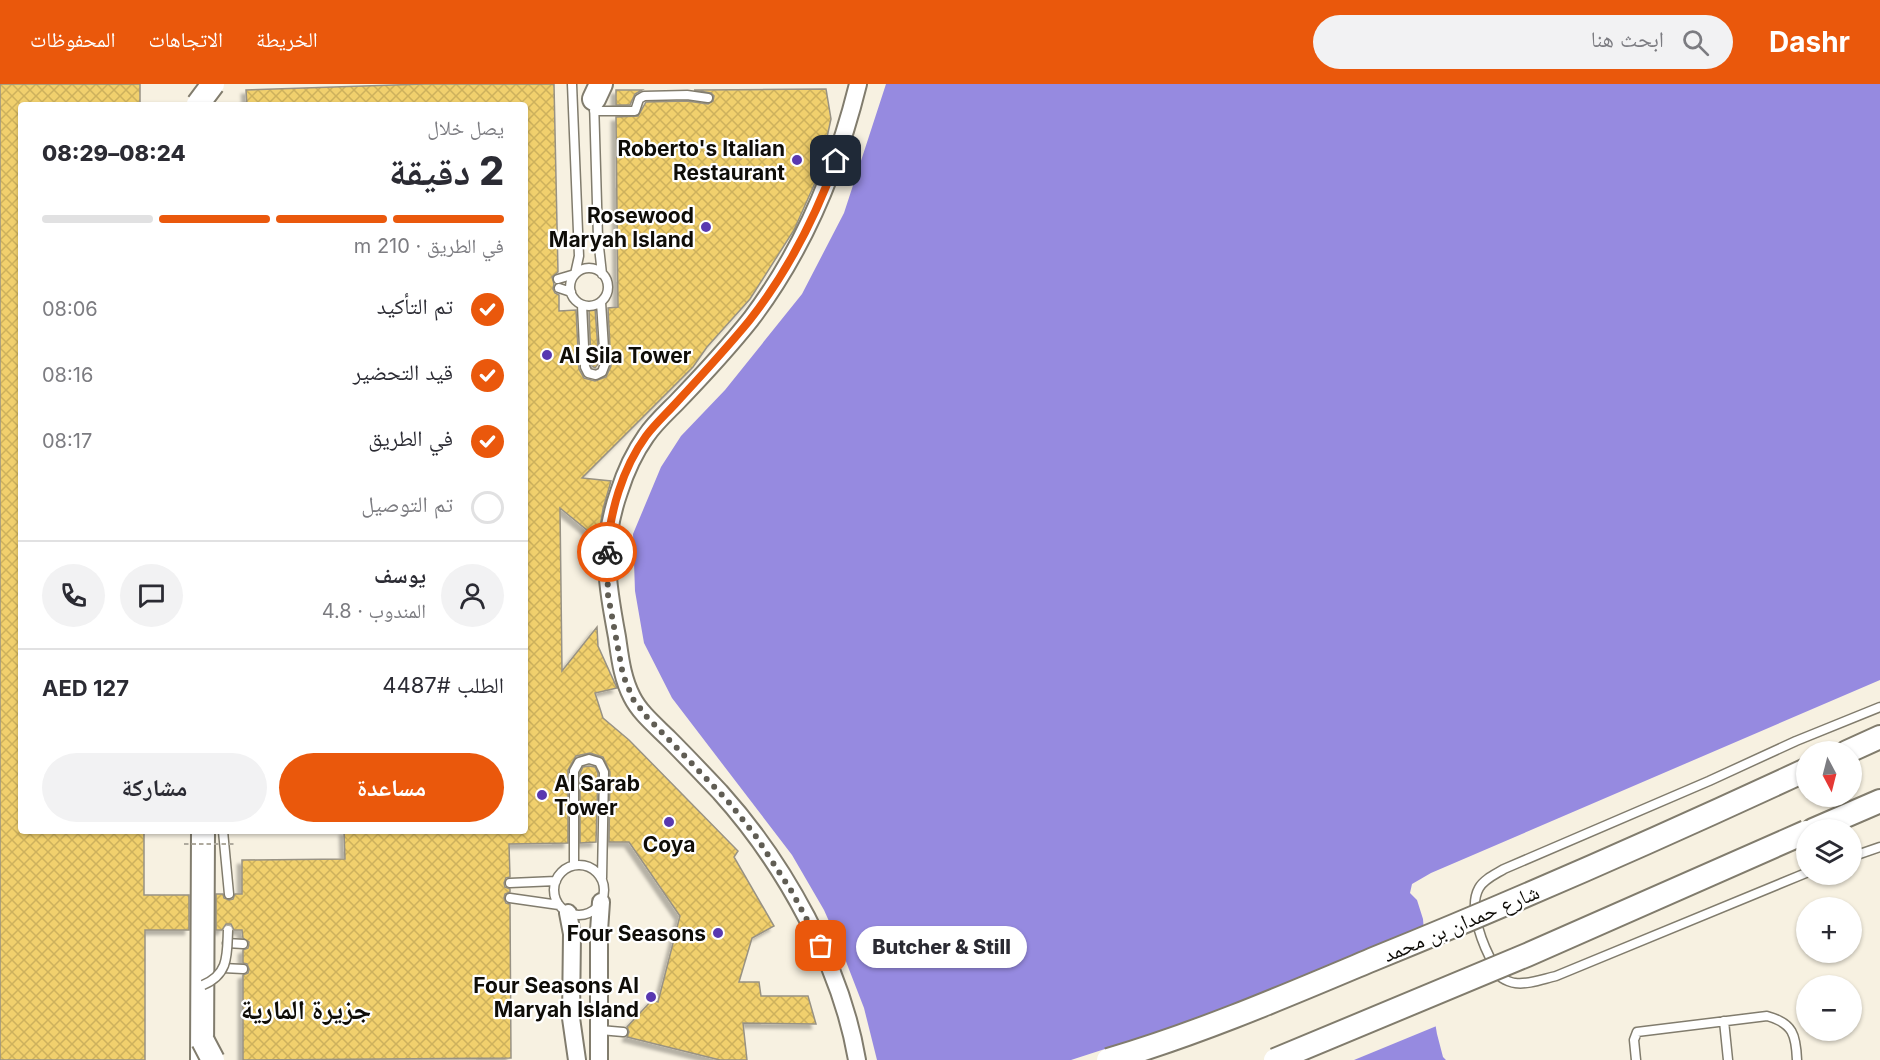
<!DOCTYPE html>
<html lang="ar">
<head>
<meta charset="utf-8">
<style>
	:root { --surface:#fff; --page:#f2f2f3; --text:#2b2b33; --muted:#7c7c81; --line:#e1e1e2; --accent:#ea580c }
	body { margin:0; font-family:Inter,"Noto Naskh Arabic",sans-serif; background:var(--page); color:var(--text); direction:rtl; height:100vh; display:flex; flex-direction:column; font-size:22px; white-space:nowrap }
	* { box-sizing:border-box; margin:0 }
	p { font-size:20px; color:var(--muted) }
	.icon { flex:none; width:33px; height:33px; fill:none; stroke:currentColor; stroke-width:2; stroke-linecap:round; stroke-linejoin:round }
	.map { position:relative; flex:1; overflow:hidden; direction:ltr }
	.sheet { position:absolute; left:18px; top:18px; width:510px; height:732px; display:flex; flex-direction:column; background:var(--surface); border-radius:6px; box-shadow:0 2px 4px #0004; direction:rtl }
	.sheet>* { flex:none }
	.needle { width:39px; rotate:173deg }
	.controls { position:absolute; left:1796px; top:657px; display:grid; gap:12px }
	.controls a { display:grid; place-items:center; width:66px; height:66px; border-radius:50%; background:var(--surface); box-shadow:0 2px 4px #0004; font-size:30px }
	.pin { position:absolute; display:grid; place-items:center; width:51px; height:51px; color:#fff; margin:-26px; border-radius:12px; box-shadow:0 3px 9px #0006 }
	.courier { position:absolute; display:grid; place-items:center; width:60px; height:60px; margin:-30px; border:4px solid #ea580c; border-radius:50%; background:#fff; color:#222; box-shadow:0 2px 8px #0007 }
	.bubble { position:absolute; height:42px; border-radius:21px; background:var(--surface); box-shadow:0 2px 4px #0004; font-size:20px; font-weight:800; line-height:42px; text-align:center; direction:rtl }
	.summary em { font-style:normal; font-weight:800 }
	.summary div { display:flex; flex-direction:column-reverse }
	.summary { display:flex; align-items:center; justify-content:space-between; height:102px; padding:0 24px }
	h1 { font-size:39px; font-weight:800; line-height:45px }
	.bar { display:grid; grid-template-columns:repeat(4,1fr); gap:9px 6px; align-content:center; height:72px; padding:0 24px }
	.bar i { height:8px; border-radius:4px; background:var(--line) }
	.bar .current { background:var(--accent) }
	.bar p { grid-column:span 4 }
	.line { display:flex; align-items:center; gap:15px; padding:0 24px; border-top:2px solid var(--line) }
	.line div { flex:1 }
	.round { display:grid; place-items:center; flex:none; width:63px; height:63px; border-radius:32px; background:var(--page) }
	ol { padding:0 24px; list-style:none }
	li { display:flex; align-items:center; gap:18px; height:66px }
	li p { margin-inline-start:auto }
	li .icon { padding:6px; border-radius:50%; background:var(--accent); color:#fff; stroke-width:4 }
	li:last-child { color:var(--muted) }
	li i { width:33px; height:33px; border:3px solid var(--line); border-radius:50% }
	.action { display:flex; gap:12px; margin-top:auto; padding:12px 24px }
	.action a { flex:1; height:69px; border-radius:36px; background:var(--accent); color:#fff; font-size:24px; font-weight:800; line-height:69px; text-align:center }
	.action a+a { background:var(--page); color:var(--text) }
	header { display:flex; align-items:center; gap:36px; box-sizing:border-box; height:84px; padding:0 30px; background:var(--accent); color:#fff }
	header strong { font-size:28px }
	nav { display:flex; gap:33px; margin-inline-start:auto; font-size:21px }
	.search { width:420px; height:54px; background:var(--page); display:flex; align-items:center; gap:15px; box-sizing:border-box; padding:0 21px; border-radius:33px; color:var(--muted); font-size:22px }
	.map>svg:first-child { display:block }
</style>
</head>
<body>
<header>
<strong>Dashr</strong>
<div class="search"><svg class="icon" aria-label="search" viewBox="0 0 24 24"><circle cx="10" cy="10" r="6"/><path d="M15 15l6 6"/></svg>ابحث هنا</div>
<nav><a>الخريطة</a><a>الاتجاهات</a><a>المحفوظات</a></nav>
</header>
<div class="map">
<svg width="1880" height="976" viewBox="0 0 1880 976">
	<defs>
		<pattern id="building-cross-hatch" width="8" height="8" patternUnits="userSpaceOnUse" patternTransform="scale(1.5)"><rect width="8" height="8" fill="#f1d06d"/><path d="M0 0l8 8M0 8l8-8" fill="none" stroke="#cdb15d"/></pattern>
		<filter id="shadow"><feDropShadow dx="-4.5" dy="4.5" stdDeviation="1.5" flood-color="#0004"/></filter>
	</defs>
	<rect width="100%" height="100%" fill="#f7f1e1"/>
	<path fill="#968ae0" d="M886,0H1880V596L1431,789L1412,800L1410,809L1417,816L1423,835L1428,897L1437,950L1443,973L1446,976H877L864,924L840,862L824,826L792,771L672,614L644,559L635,507L633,450L661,383L681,352L725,306L802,210L844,129Z"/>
	<path fill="#f7f1e1" d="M1427,841L1431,896L1439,941L1354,976H1071L1182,940L1278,904Z"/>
	<path fill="url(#building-cross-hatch)" stroke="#989284" stroke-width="1.5" filter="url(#shadow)" d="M0,0H140V21H21V747H144V811H189V846H145V976H0Z
		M424,0H554L558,188L552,193L554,200L553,205L555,209L559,211V227L576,226L579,285L584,294L595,297L606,293L611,282L608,224L618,223L616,33L638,32L646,18L687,17L708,20L713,17L714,12L711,9L694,6L826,5L831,35L819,90L794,146L750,215L707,263L693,283L582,394L611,397L603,425L598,455L560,424L562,587L597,543L598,562L617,604L595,609L603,634L629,656L738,767L734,773L774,842L752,854L739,898H759L761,912H808L816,940L743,939L747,976H720L627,953L629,948L627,943L652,916L658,918L680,832L629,758H609L610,688L603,673L590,669L576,672L568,686V759L509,760L510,793L506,794L504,799L505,803L510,805V808L505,810L504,814L506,819L510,820L511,974L243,976V891L248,889L249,885L247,880L243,879V866L248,864L249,858L243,854L242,846H234L231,840H226L222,846H216V810H223L224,814L229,816L233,815L235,810H242V776L345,775L344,747H525V21H247L246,6Z
		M616,6H642L635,10L630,21H616Z
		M595,224L599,279L595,284L591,281L589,225Z
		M589,682L595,683L598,689L596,758L580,759V689L583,683Z"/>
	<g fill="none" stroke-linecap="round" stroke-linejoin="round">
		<defs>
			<path id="lane" d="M594,17L598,154L602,190
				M594,27H635L639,15L644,12L687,11L708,14
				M570 203a19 19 0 1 1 38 0a19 19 0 1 1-38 0Z
				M558,195L575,190L579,172L572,0
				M559,204L571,208
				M582,221L585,283L588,289L596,291L602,288L605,280L601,218
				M223,747L229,810
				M1851,773L1880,763
				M554 806a25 25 0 1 1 50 0a25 25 0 1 1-50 0Z
				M574,781V687L579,678L589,675L599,678L604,688L602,794
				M1806,789L1556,892C1543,895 1528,901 1515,899C1512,899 1505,896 1502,894C1499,892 1497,886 1495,883C1484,864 1467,825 1479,804C1484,795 1496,790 1504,785L1709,697L1796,657L1880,623
				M510,799L556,797
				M510,814L559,821
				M227,859L243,860
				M223,884L243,885
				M1724,937L1728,976
				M600,946L623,948
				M1636,976L1634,956L1637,948L1767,932C1793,939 1796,951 1797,976"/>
			<path id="street" d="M568,829L572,850L571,934L577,976
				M599,976V847L601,818
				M857,976C841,881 784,779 720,708C703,690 686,672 669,655C656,642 640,629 632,613C622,594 620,573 617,553C607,499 600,462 619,408C625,389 634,369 646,352C654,340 665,330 676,319C702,292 728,264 751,235C804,165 837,85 858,0"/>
			<path id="secondary" d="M594,15L601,0
				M1847,668L1880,653
				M1813,746L1880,717
				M202,975L203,747"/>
		</defs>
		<use href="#lane" stroke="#817c6d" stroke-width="11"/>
		<use href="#street" stroke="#817c6d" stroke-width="20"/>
		<use href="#secondary" stroke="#817c6d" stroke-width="26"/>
		<use href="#lane" stroke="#fff" stroke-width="8"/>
		<use href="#street" stroke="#fff" stroke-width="16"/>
		<use href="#secondary" stroke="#fff" stroke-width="22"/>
		<defs>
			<path id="lane-bridge" d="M203,901C229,890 227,871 228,846"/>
			<path id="secondary-bridge" d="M198,20L213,0
				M203,957L213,976
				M1108,976C1200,949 1288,911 1376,874C1521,815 1664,752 1806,686
				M1275,976L1527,871L1806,748"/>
		</defs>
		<use href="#lane-bridge" stroke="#817c6d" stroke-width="11" stroke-linecap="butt"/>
		<use href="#secondary-bridge" stroke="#817c6d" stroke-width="26" stroke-linecap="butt"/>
		<path stroke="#afaa9e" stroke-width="2" stroke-dasharray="4.5 3" stroke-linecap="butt" d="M184,760H235"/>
		<use href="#lane-bridge" stroke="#fff" stroke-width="8"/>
		<use href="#secondary-bridge" stroke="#fff" stroke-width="22"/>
	</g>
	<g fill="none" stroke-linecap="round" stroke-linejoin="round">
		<path stroke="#605d54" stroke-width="6" stroke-dasharray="0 10.8" d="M607,468L608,511L623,591L633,615L647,633L727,716L755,751L792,808L821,862"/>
		<path stroke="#ea580c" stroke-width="8" d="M607,468C610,428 622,385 646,352C655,340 666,330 676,319C701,292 726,265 749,237C787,189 815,134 836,77"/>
	</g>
	<g fill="#5838b0" stroke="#fff" stroke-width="2">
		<circle cx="797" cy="76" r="6"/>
		<circle cx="706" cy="143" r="6"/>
		<circle cx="547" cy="271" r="6"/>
		<circle cx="542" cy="711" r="6"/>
		<circle cx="669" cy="738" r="6"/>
		<circle cx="718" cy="849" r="6"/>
		<circle cx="651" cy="913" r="6"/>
	</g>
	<g text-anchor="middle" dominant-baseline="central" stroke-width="4.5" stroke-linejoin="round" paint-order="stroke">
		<g font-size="21" font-weight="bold" fill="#0f0d08" stroke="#fff" text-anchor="end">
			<text x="785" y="64">Roberto's Italian<tspan x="785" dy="24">Restaurant</tspan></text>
			<text x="694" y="131">Rosewood<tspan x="694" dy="24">Maryah Island</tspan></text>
			<text x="559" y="271" text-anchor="start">Al Sila Tower</text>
			<text x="554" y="699" text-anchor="start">Al Sarab<tspan x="554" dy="24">Tower</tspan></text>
			<text x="669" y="760" text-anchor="middle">Coya</text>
			<text x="706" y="849">Four Seasons</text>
			<text x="639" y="901">Four Seasons Al<tspan x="639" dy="24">Maryah Island</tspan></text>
		</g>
		<g font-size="21" fill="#0f0d08" stroke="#fff">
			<text transform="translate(1461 839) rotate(-23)">شارع حمدان بن محمد</text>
		</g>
		<g font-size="27" font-weight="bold" fill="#0f0d08" stroke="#fff">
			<text x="306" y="925">جزيرة المارية</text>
		</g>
	</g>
</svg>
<div class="controls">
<a><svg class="needle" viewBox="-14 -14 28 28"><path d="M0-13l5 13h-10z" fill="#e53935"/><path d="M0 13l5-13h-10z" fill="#7c7c81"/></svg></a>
<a><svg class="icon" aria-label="layers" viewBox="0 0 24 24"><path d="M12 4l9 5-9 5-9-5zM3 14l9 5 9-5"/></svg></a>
<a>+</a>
<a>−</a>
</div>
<div class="pin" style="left:821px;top:862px;background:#ea580c"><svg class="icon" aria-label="bag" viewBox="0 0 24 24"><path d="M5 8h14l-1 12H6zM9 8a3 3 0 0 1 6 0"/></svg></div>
<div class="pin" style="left:836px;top:77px;background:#1f2937"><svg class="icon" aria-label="home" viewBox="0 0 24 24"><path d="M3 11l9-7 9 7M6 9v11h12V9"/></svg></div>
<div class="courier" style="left:607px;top:468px"><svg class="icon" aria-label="bike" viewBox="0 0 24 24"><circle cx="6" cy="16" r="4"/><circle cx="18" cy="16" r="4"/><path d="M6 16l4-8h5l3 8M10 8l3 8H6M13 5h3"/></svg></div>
<div class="bubble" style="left:856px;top:842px;width:171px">Butcher &amp; Still</div>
<section class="sheet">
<div class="summary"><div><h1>2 دقيقة</h1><p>يصل خلال</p></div><em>08:24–08:29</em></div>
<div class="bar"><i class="current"></i><i class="current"></i><i class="current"></i><i></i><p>في الطريق · 210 m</p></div>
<ol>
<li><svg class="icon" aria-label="check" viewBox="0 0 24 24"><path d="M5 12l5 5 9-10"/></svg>تم التأكيد<p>08:06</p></li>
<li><svg class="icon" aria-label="check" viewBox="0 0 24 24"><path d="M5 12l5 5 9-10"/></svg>قيد التحضير<p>08:16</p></li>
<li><svg class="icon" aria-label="check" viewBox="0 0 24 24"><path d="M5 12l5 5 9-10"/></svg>في الطريق<p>08:17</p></li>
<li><i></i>تم التوصيل</li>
</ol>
<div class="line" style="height:108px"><a class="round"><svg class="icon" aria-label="person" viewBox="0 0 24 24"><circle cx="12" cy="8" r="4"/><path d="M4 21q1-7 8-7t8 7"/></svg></a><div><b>يوسف</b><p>المندوب · 4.8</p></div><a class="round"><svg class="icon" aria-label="chat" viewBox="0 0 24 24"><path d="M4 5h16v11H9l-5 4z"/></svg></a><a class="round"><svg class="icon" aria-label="phone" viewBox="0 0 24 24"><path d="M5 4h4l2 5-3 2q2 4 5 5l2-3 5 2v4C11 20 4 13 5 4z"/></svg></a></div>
<div class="line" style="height:78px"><div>الطلب #4487</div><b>AED 127</b></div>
<div class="action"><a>مساعدة</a><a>مشاركة</a></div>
</section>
</div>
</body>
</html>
